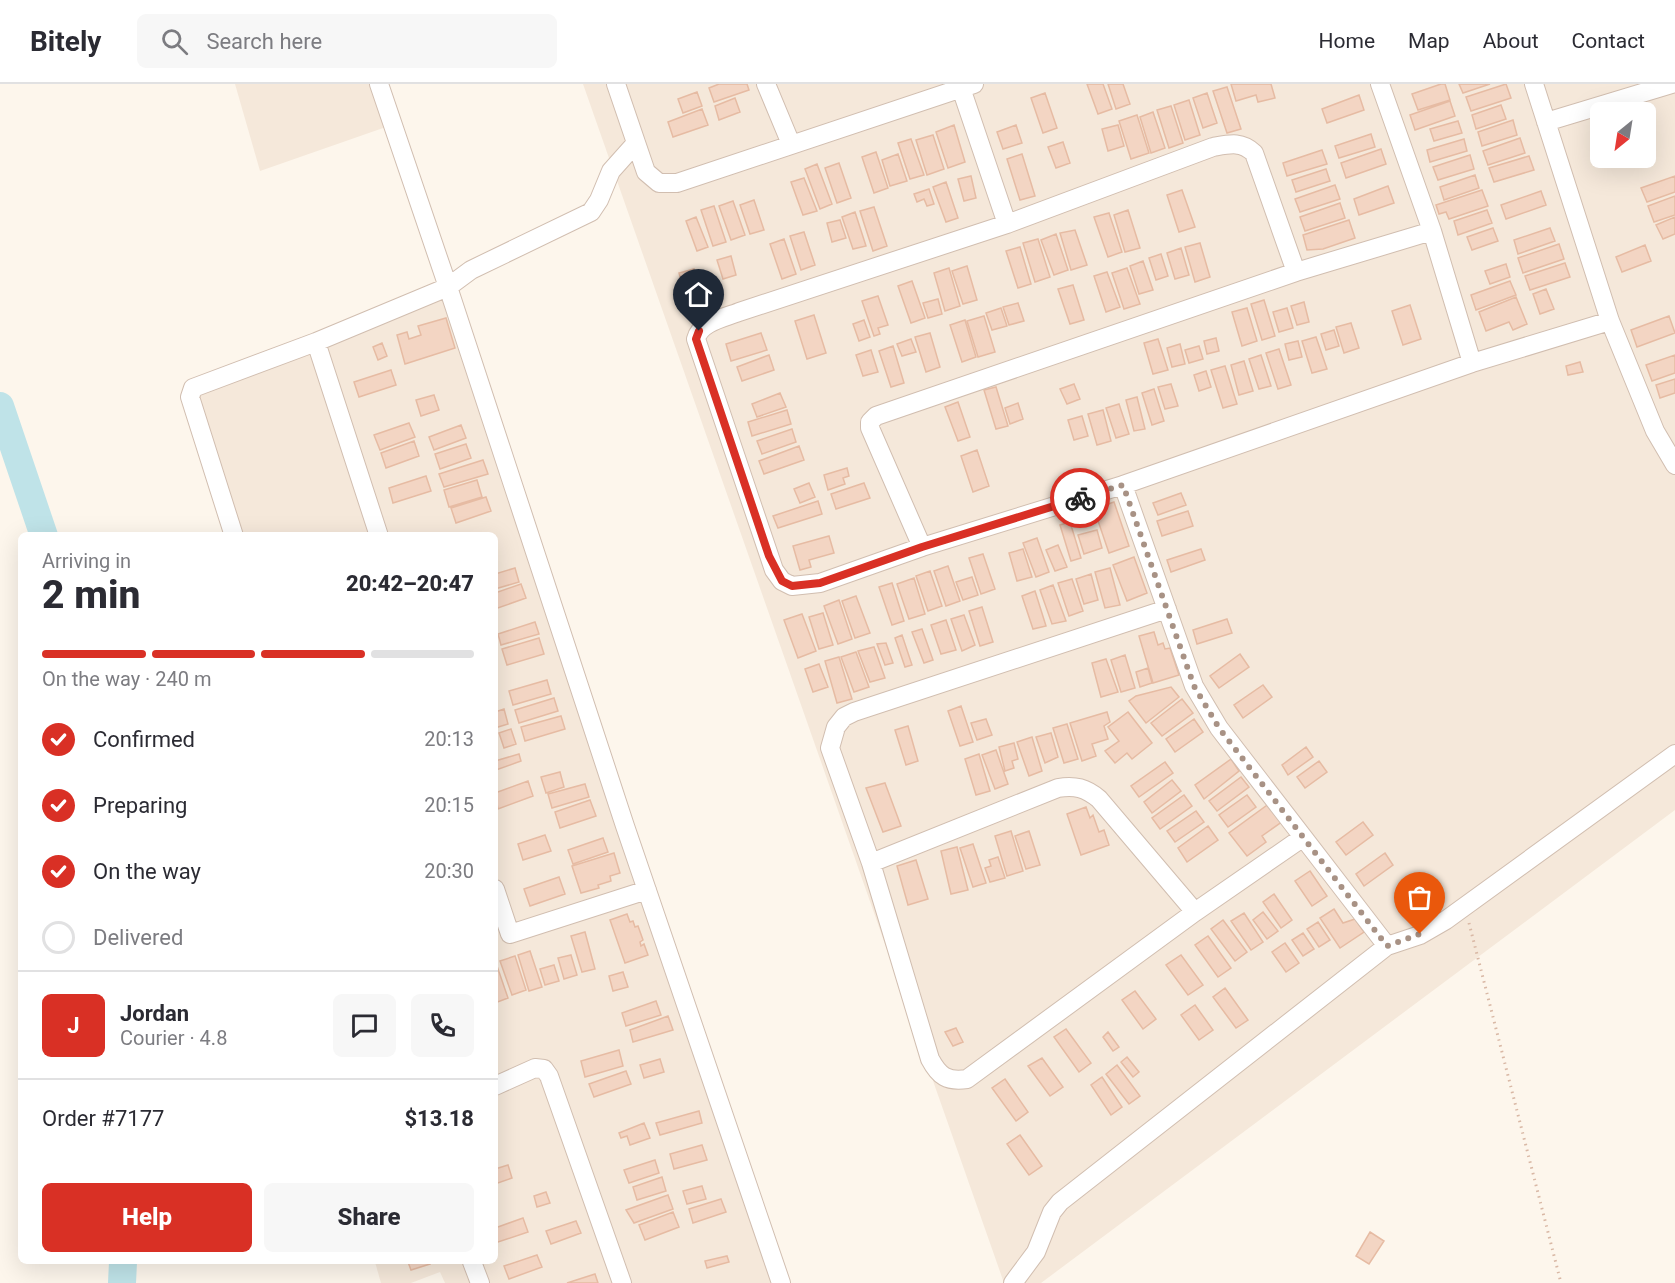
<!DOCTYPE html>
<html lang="en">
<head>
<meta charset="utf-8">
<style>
	:root { --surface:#fff; --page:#f7f7f7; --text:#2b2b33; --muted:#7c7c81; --line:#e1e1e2; --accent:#d93025 }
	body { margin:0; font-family:Roboto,sans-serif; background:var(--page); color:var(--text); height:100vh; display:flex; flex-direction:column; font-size:22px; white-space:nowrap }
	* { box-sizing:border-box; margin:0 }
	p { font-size:20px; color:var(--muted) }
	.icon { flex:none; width:33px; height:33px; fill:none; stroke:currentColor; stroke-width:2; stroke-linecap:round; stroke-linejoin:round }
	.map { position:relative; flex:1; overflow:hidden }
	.sheet { position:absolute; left:18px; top:448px; width:480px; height:732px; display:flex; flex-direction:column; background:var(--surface); border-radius:9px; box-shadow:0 6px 24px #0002 }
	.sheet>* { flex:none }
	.needle { width:39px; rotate:210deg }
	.tools { position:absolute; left:1590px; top:18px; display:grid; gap:12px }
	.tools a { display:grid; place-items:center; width:66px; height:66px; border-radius:9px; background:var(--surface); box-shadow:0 6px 24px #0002; font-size:30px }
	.pin { position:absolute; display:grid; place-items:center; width:51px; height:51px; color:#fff; margin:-62px -26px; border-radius:50% 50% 50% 0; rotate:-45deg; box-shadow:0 0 6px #0007 }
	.pin .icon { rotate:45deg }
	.courier { position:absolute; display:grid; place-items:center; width:60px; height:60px; margin:-30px; border:4px solid #d93025; border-radius:50%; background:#fff; color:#222; box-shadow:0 2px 8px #0007 }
	.overview em { font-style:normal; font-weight:800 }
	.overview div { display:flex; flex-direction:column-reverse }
	.overview { display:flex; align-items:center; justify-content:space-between; height:102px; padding:0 24px }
	h1 { font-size:39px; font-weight:800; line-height:45px }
	.bar { display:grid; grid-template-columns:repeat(4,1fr); gap:9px 6px; align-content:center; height:72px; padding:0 24px }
	.bar i { height:8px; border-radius:4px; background:var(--line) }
	.bar .active { background:var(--accent) }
	.bar p { grid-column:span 4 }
	.line { display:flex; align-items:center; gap:15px; padding:0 24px; border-top:2px solid var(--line) }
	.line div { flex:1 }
	.round { display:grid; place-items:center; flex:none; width:63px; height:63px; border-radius:9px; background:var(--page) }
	ol { padding:0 24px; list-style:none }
	li { display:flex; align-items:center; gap:18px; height:66px }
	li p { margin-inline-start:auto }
	li .icon { padding:6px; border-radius:50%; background:var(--accent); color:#fff; stroke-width:4 }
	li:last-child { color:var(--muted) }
	li i { width:33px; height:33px; border:3px solid var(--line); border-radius:50% }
	.primary-button { display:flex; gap:12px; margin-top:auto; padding:12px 24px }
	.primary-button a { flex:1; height:69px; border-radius:9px; background:var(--accent); color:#fff; font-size:24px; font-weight:800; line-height:69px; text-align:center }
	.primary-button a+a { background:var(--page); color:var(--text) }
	header { display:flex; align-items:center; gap:36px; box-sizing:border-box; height:84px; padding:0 30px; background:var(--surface); border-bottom:2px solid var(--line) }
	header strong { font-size:28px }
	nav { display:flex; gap:33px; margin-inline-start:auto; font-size:21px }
	.search { width:420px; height:54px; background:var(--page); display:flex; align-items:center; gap:15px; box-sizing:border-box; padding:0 21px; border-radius:9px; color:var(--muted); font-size:22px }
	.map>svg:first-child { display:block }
</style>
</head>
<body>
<header>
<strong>Bitely</strong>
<div class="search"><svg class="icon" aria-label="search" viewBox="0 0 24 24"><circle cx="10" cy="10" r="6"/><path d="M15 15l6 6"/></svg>Search here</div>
<nav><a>Home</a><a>Map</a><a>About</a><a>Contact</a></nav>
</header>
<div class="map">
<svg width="1675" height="1199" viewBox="0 0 1675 1199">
	<rect width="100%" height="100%" fill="#fdf6ec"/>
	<path fill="#f5e8da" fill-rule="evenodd" d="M235,0H372L386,43L260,87Z
		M583,0H1675V726L1041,1199H1004ZM1600,28H1646V74H1600Z
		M446,209L771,1199H445L440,1188L411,1199H381L375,1178H495V452L242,451L196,313L198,308Z"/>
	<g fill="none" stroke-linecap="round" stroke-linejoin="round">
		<path stroke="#bfe3e8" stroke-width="28" d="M0,322L44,452
			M122,1199L123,1178"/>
	</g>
	<path fill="#f3d5c3" stroke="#e6bba3" stroke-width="1.5" d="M719,0H747L749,6L714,18L709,4Z
		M1087,0H1103L1112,25L1098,30Z
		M1108,0H1123L1130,20L1116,25Z
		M1231,0H1271L1275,14L1258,18L1256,11L1236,17Z
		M1441,0H1445L1450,16L1418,26L1412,10Z
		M1459,0H1490L1463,9Z
		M1506,0L1511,14L1471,27L1466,13Z
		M1227,3L1241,45L1227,49L1213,7Z
		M697,8L702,22L683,29L678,15Z
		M1045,9L1057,44L1043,49L1031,14Z
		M1207,9L1217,39L1203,44L1193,14Z
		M1359,11L1364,26L1327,39L1322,25Z
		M735,14L740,28L719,36L715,22Z
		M1189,16L1200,51L1185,56L1174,21Z
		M1450,17L1455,32L1415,46L1410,31Z
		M1501,21L1506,35L1476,45L1472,31Z
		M1171,22L1183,59L1169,64L1157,26Z
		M702,25L708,41L673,53L668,38Z
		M1153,28L1165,64L1151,69L1140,33Z
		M1137,31L1149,69L1131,75L1119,37Z
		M1513,36L1517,51L1482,62L1478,48Z
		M1458,37L1462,49L1434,57L1430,45Z
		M954,41L965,78L948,84L936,48Z
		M1016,41L1022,59L1003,65L997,48Z
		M1118,41L1124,62L1108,67L1102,45Z
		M1371,50L1375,63L1339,74L1335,62Z
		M933,51L944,85L927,91L916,56Z
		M1520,54L1525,69L1488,81L1483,67Z
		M911,55L924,91L910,95L898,59Z
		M1464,55L1467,67L1430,78L1427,66Z
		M1063,58L1070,79L1056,84L1048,63Z
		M1381,65L1386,80L1346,94L1341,79Z
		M1322,66L1327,80L1287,92L1283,79Z
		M876,68L888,104L874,109L862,73Z
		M898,70L907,97L890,102L882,76Z
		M1022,70L1035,112L1020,116L1007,75Z
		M1470,71L1474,85L1438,96L1433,83Z
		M1529,72L1534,86L1494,98L1489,84Z
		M839,79L851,114L837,119L825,84Z
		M817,80L832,120L820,125L805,85Z
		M1326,85L1330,97L1296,108L1292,96Z
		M1475,91L1479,104L1444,116L1440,103Z
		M971,92L976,114L964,117L958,95Z
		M1675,92V108L1647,118L1641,104Z
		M804,94L817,127L803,131L791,98Z
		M946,98L958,134L946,138L933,103Z
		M1335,101L1340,115L1300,128L1295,115Z
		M1388,102L1394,119L1359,131L1354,115Z
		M929,105L934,120L927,122L924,115L917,118L914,110Z
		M1182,106L1195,143L1179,148L1167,111Z
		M1482,106L1488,122L1449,135L1446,128L1439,130L1436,121Z
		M1541,107L1546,121L1506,135L1501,121Z
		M1675,112V131L1654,138L1648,122Z
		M754,116L764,146L750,150L740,121Z
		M733,117L745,151L731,156L719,122Z
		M1340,119L1345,134L1305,147L1300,133Z
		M714,122L726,158L713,162L701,126Z
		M874,123L887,162L873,167L860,127Z
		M1128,126L1140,164L1125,168L1114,131Z
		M1487,126L1492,139L1458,151L1454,137Z
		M855,128L866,162L853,165L842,133Z
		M1109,129L1122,168L1108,173L1094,133Z
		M696,133L708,163L697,167L686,137Z
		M1675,133V150L1663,155L1656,141Z
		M840,136L846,154L832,158L827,139Z
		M1349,136L1355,154L1323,165L1307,166L1303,151Z
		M1493,144L1498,157L1472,166L1467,153Z
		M1550,144L1555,157L1518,170L1514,156Z
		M1075,146L1087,181L1071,186L1060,149Z
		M804,148L815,181L801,186L790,152Z
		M1056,150L1068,186L1054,191L1041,156Z
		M784,155L796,190L782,195L770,160Z
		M1038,155L1050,193L1035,198L1023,159Z
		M1200,159L1210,193L1195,198L1185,163Z
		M1559,160L1564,175L1523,189L1518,174Z
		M1645,161L1651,177L1622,188L1616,173Z
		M1020,163L1031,200L1018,204L1006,167Z
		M1181,164L1189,191L1175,195L1167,169Z
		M1161,170L1168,192L1156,196L1149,174Z
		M731,172L736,191L723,195L717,176Z
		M1143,177L1153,206L1139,210L1130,182Z
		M1565,179L1570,193L1530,206L1525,192Z
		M1506,180L1510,193L1490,200L1485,187Z
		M967,182L977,216L963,220L952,187Z
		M949,184L960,222L945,227L934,189Z
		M1127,184L1140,220L1124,225L1112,189Z
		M694,185L703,215L688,220L679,189Z
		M1107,188L1120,223L1106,228L1094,192Z
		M912,197L925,234L911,239L898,202Z
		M1510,197L1516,211L1476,226L1471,211Z
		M1073,201L1084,236L1070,240L1058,205Z
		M1546,205L1554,225L1540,230L1533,210Z
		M878,212L888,241L878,244L880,250L874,252L862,217Z
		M1516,213L1527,240L1513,246L1509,238L1486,247L1479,228Z
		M938,215L942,230L928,234L923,219Z
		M1264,216L1275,252L1262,256L1251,220Z
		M1304,218L1309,238L1297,241L1291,222Z
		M1018,219L1024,237L1009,241L1003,223Z
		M1410,221L1421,255L1403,261L1392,227Z
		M1001,224L1007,242L992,246L986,229Z
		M1247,224L1257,257L1242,262L1232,228Z
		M1287,224L1293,244L1279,248L1273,228Z
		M814,231L826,269L807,275L795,237Z
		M984,232L995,268L978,273L967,237Z
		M1669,232L1675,249L1637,263L1631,246Z
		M446,234L455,264L405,280L397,251L407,248L409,255L421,251L418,242Z
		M864,236L870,253L859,257L853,240Z
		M965,236L976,273L962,278L950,241Z
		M1351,239L1359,264L1344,269L1336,243Z
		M1334,246L1339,262L1326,266L1321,250Z
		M761,249L767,266L731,277L726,260Z
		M930,249L940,283L926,288L915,253Z
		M1316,253L1327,285L1312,289L1302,257Z
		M1216,254L1219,267L1207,270L1204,257Z
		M911,255L916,268L902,272L897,260Z
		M1158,255L1168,286L1153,290L1144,259Z
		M1298,257L1302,273L1289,276L1285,260Z
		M382,259L387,272L378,276L373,263Z
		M1180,260L1185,280L1172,283L1167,264Z
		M893,262L904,299L891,303L879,267Z
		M1199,262L1203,275L1189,279L1185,266Z
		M1279,265L1291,301L1278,305L1266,269Z
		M871,266L878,288L863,292L856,271Z
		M769,271L774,286L742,297L737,283Z
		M1261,271L1271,302L1259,305L1249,275Z
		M1675,271V289L1652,297L1646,281Z
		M1244,277L1253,307L1239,311L1231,281Z
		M1580,278L1583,288L1568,291L1566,282Z
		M1225,282L1237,320L1223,324L1211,286Z
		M391,286L396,301L359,313L354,298Z
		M1206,287L1211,303L1199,307L1194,291Z
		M1675,295V309L1660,314L1656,301Z
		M1074,300L1080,315L1067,320L1060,305Z
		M1171,300L1178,322L1165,325L1158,303Z
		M996,303L1008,342L996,345L984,306Z
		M1154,305L1164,337L1152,341L1142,309Z
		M780,309L786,323L757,333L752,320Z
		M434,311L439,326L421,332L416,316Z
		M1137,313L1145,345L1134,347L1126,316Z
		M958,318L970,353L958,357L945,323Z
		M1018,319L1023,335L1010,340L1005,324Z
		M1119,320L1129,350L1116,354L1106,324Z
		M787,326L791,340L752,352L748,338Z
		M1103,326L1111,357L1097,361L1088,330Z
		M1082,332L1088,352L1074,356L1068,336Z
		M409,339L415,353L380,366L374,351Z
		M461,341L466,354L434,366L429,353Z
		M792,345L796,358L762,370L757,357Z
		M414,357L419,372L386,384L381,369Z
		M466,360L471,374L440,385L435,370Z
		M799,362L804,376L764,390L759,377Z
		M977,366L989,402L973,408L961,372Z
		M483,376L488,390L444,403L439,390Z
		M847,384L849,392L843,394L845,400L828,406L824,391Z
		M426,392L431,407L393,419L389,404Z
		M477,396L482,413L449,423L444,406Z
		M809,399L815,413L800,419L794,405Z
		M864,399L870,414L836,425L831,410Z
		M1181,409L1186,421L1158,431L1153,419Z
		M486,413L491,427L456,439L451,424Z
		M818,417L822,430L778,444L773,432Z
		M1114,418L1129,462L1109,469L1094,425Z
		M1188,427L1193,442L1162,452L1157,437Z
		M1070,438L1081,474L1071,477L1060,441Z
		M1097,446L1102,464L1084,470L1078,451Z
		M829,452L834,469L809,476L811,483L800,486L793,462Z
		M1037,454L1049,488L1036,493L1023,459Z
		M1058,461L1067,483L1055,487L1046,466Z
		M1023,465L1032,493L1017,497L1009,469Z
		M1201,465L1205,476L1171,488L1167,476Z
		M983,470L995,505L981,510L969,474Z
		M1134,473L1147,509L1127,517L1113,481Z
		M948,482L960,517L946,522L934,487Z
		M515,484L519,498L495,505V490Z
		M1110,484L1120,521L1105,524L1095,488Z
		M930,487L942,522L928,527L916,492Z
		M1091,490L1098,516L1084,520L1076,495Z
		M972,493L978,511L963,516L956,498Z
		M914,494L925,530L909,535L897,500Z
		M1072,495L1083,527L1069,532L1058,499Z
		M892,499L904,537L892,541L879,503Z
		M521,500L526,514L495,525V509Z
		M1053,501L1066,537L1052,540L1040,506Z
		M1035,507L1046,542L1033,545L1022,512Z
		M856,512L870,549L855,554L842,517Z
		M839,516L852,555L838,560L824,522Z
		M982,523L993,558L980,562L969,527Z
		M823,529L833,561L819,565L809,533Z
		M802,530L816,567L798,574L784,536Z
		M964,531L975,561L962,567L951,535Z
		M1227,535L1232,549L1197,560L1193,546Z
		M946,536L956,566L941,570L931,541Z
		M535,538L539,550L501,561L498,550Z
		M922,545L933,576L924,579L912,548Z
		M1154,548L1158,561L1163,559L1165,565L1170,564L1179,591L1153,599L1139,552Z
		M902,551L912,581L905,583L895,554Z
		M539,554L544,570L507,581L502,565Z
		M886,559L893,579L885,581L877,560Z
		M874,563L885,594L870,598L858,567Z
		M856,568L869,603L854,608L841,573Z
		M1240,570L1249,583L1219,604L1210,592Z
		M1125,571L1135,604L1121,608L1111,576Z
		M839,573L852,615L837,619L825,577Z
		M1106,575L1118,608L1101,613L1092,579Z
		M819,580L828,603L813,608L805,585Z
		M1148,584L1152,599L1140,603L1136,588Z
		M547,596L551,610L513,621L509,607Z
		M1263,601L1272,613L1243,634L1234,621Z
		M1171,603L1179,613L1146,639L1129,617L1136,612Z
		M554,614L558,627L519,639L515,626Z
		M1182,615L1193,629L1162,652L1151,639Z
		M961,622L973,658L960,662L948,627Z
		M504,625L508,640L495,644V628Z
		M1107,628L1110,638L1104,642L1108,655L1092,660L1096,672L1082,677L1070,639Z
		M1128,628L1152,659L1132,675L1127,669L1115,679L1105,667L1119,657L1108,643Z
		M561,632L565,645L525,657L521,643Z
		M986,635L992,651L977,656L971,639Z
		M1194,635L1203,648L1175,668L1166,655Z
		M1067,640L1078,675L1064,679L1053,644Z
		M908,642L918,677L906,681L895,646Z
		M511,645L516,660L504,664L499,649Z
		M1051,649L1058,673L1045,679L1036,653Z
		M1032,653L1042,687L1029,692L1017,658Z
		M1014,659L1018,675L1012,677L1014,684L1005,687L999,663Z
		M1306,663L1313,673L1288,691L1282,681Z
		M996,666L1008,700L995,705L982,671Z
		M519,670L521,677L496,686L495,677Z
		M979,670L990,707L976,711L965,675Z
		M1231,675L1239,687L1204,715L1195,701Z
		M1319,677L1327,688L1305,704L1297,693Z
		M1165,678L1173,689L1139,713L1131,702Z
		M560,688L564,703L546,709L541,693Z
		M1241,693L1249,703L1217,727L1209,717Z
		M1172,696L1181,707L1152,729L1144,718Z
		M528,697L533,712L498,725L495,709Z
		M885,699L901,742L883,748L866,704Z
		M585,700L589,713L552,724L548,710Z
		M1184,711L1192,722L1160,745L1152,734Z
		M1247,711L1256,723L1228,743L1219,731Z
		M590,716L596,732L560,744L555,728Z
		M1270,719L1283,737L1262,752L1266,758L1247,772L1229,749Z
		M1086,723L1090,734L1093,731L1099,748L1104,746L1109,761L1081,771L1067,730Z
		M1196,727L1204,738L1175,758L1167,747Z
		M1363,738L1373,751L1346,771L1336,758Z
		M1208,742L1218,756L1187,778L1178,764Z
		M1011,747L1023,787L1007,792L995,752Z
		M1029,747L1040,781L1026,785L1015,752Z
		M545,751L551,767L523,776L518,760Z
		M603,754L608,768L573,780L568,766Z
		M973,760L986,799L973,803L960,764Z
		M957,763L968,806L951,810L941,767Z
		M614,769L620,789L610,792L611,797L598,801L599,804L581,809L572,782Z
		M1385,769L1393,781L1364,802L1356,790Z
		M998,773L1005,794L990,798L985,784L991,782L989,776Z
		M916,776L928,815L908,821L897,782Z
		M1310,787L1327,812L1312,822L1295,797Z
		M559,793L565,810L530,822L524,805Z
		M1274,810L1292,836L1281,844L1263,818Z
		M1334,825L1343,839L1355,835L1364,848L1340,864L1320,834Z
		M1263,828L1278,847L1267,855L1253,836Z
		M1244,829L1263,858L1251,866L1231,837Z
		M627,830L630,838L633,837L635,843L638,842L643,856L640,858L641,862L644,860L648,871L625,879L610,836Z
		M1223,836L1247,868L1235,877L1211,845Z
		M1318,838L1330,856L1319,863L1307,845Z
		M585,848L595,885L582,888L571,852Z
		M1303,849L1314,865L1303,872L1292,856Z
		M1208,852L1231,884L1218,893L1195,861Z
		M1285,859L1299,879L1286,888L1272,868Z
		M530,867L542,903L529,907L518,871Z
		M571,871L577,891L564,895L558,874Z
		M1181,871L1203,901L1188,911L1166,881Z
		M515,872L526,906L512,911L500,877Z
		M554,881L559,897L545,901L540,885Z
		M497,882L508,914L495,919V883Z
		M623,888L628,903L613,907L609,892Z
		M1225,904L1248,936L1236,944L1213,913Z
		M1135,907L1156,935L1143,945L1122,916Z
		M656,917L661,931L626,942L622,929Z
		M1195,921L1213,946L1199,956L1181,931Z
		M668,932L673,946L633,958L630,946Z
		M956,944L963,958L953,962L945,948Z
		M1066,945L1091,979L1079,988L1054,953Z
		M1108,948L1119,963L1113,967L1103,953Z
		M619,966L623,982L585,993L581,977Z
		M1127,973L1139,988L1133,993L1121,978Z
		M1042,974L1063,1003L1050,1012L1028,982Z
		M660,975L664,988L644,994L640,981Z
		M1117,981L1140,1012L1129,1020L1106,990Z
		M626,987L631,1000L594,1013L589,1000Z
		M1102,993L1122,1023L1111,1031L1091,1001Z
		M1005,995L1028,1028L1016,1037L992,1004Z
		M699,1027L702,1039L660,1051L656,1039Z
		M644,1039L650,1054L630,1061L627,1052L621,1054L619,1049Z
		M1020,1051L1042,1082L1029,1091L1007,1060Z
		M702,1061L707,1076L674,1085L670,1070Z
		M655,1076L659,1089L629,1099L624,1086Z
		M508,1081L512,1094L495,1100V1085Z
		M662,1093L666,1107L637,1116L633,1103Z
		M702,1102L706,1115L687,1120L683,1107Z
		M546,1108L550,1119L537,1123L534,1112Z
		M668,1111L673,1125L634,1139L626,1126Z
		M721,1115L726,1128L693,1139L689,1125Z
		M673,1128L679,1143L645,1156L639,1141Z
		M523,1134L528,1148L495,1159V1144Z
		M576,1137L581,1149L551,1160L546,1147Z
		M1370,1148L1384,1157L1369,1180L1356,1172Z
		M537,1171L542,1183L509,1195L504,1182Z
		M727,1172L729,1178L707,1184L705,1177Z
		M408,1178H429L430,1180L411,1186Z
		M595,1190L598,1199H567Z"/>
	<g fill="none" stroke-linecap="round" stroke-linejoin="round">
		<defs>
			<path id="minor" d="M616,0L646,88L659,99H677L974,0
				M766,0L791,60
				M1380,0L1432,147
				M1534,0L1610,237L1655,347L1675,381
				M961,4L1007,140
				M1546,38L1672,0
				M636,59L611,87L599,116L591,128L471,186L448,203L625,742L781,1199
				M1296,188L1254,69C1241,57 1230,60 1213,63L1007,140L739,228C724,234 700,238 696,255L774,486L782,497L792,502L820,499L922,463L1123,401L1472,279L1610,237
				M316,258L379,452
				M1123,401L1194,602L1219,644L1387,862L1420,851L1446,836L1675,670
				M234,452L190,313L193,304L316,258L448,203L379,0
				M922,463L870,344V338L876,332L1296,188L1432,147L1472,279
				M1167,525L854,628L844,633L836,643L830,664L871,779L930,975C939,992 947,998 967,995L1195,828L1302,754
				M871,779L1058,704C1075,701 1086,704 1099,715L1195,828
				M495,805L510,850L647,806
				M495,1002L535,984L544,985L549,992L622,1199
				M472,1178L480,1199
				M1013,1199L1036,1168L1052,1128L1060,1118L1387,862"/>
		</defs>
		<use href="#minor" stroke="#d1beb0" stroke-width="20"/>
		<path stroke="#d9b8a5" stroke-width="3" stroke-dasharray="1.5 4.5" stroke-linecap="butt" d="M1469,839L1561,1199"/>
		<use href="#minor" stroke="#fff" stroke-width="18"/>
	</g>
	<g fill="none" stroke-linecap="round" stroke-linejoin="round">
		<path stroke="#a89285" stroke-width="6" stroke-dasharray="0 10.8" d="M1080,414L1123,401L1194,602L1219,644L1387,862L1420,850"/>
		<path stroke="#d93025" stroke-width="8" d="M699,247L696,255L769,472L782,497L792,502L820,499L922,463L1080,414"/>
	</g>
</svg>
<div class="tools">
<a><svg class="needle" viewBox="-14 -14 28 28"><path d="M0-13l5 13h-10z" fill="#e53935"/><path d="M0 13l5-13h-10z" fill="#7c7c81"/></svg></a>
</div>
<div class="pin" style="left:1420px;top:850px;background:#ea580c"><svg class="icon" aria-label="bag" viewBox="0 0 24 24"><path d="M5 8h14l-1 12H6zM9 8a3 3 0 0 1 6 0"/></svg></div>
<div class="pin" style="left:699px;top:247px;background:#1f2937"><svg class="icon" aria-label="home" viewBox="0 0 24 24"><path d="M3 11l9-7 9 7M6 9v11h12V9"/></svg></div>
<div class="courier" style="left:1080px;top:414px"><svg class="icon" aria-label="bike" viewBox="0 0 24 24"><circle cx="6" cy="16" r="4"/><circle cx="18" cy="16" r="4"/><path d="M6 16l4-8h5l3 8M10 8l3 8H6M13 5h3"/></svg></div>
<section class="sheet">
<div class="overview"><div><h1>2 min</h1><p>Arriving in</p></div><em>20:42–20:47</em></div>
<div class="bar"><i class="active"></i><i class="active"></i><i class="active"></i><i></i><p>On the way · 240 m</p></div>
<ol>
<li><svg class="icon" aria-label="check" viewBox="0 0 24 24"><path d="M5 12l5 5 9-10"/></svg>Confirmed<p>20:13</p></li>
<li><svg class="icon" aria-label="check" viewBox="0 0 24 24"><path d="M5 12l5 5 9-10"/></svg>Preparing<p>20:15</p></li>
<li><svg class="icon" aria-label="check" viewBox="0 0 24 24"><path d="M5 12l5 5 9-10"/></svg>On the way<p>20:30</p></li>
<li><i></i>Delivered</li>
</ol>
<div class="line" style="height:108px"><b class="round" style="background:var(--accent);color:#fff">J</b><div><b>Jordan</b><p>Courier · 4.8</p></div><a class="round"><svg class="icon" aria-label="chat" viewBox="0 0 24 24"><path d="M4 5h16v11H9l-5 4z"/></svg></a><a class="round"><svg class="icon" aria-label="phone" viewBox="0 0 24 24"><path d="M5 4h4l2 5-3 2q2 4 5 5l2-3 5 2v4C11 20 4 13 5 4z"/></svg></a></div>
<div class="line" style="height:78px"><div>Order #7177</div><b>$13.18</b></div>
<div class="primary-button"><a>Help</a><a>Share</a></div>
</section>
</div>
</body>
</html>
